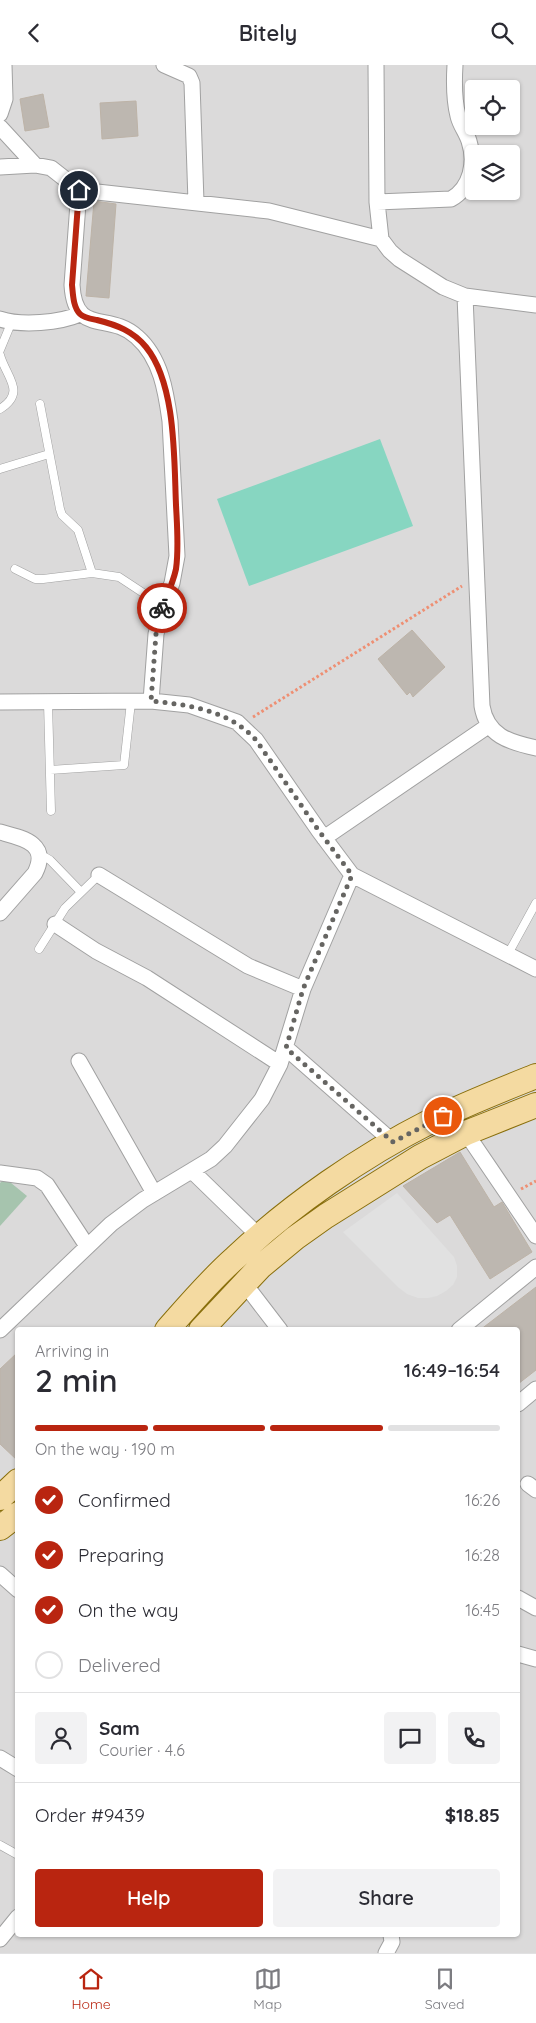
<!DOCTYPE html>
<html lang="en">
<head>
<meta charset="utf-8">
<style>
	:root { --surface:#fff; --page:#f2f2f3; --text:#2b2b33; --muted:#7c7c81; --line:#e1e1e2; --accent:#b92510 }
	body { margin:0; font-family:Quicksand,sans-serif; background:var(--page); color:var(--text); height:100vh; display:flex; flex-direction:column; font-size:19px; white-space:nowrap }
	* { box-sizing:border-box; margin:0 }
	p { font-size:16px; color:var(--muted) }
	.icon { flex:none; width:28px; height:28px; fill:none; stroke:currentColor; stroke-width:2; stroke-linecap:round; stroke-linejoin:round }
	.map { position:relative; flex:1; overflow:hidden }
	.side { position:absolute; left:15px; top:1262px; width:505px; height:610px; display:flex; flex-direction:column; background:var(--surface); border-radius:5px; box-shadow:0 1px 4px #0004 }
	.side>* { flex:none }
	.controls { position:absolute; left:465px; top:15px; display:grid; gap:10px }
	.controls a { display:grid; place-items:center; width:55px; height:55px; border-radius:5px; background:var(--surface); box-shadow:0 1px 4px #0004; font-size:25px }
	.pin { position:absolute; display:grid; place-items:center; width:42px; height:42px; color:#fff; margin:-21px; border:2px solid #fff; border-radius:50%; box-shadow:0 1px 5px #0007 }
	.courier { position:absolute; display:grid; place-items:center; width:50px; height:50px; margin:-25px; border:4px solid #b92510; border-radius:50%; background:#fff; color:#222; box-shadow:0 1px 6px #0007 }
	.summary em { font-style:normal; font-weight:600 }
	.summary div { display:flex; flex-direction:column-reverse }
	.summary { display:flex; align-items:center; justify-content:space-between; height:85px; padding:0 20px }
	h1 { font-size:32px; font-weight:600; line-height:38px }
	.bar { display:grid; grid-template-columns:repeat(4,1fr); gap:8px 5px; align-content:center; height:60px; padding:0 20px }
	.bar i { height:6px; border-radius:4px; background:var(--line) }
	.bar .current { background:var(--accent) }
	.bar p { grid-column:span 4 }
	.line { display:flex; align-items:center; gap:12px; padding:0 20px; border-top:1px solid var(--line) }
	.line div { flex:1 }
	.round { display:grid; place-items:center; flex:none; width:52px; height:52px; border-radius:5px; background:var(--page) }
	ol { padding:0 20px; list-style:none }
	li { display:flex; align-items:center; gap:15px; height:55px }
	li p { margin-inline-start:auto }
	li .icon { padding:5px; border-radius:50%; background:var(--accent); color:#fff; stroke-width:4 }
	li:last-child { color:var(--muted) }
	li i { width:28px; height:28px; border:2px solid var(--line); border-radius:50% }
	.button { display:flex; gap:10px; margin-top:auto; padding:10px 20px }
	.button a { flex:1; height:58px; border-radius:5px; background:var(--accent); color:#fff; font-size:20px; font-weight:600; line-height:58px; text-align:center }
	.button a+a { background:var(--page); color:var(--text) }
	header { display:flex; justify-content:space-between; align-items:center; height:65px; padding:0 20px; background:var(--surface); font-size:22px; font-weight:600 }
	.tab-bar { display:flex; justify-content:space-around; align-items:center; height:70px; border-top:1px solid var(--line); background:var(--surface); font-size:14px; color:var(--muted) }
	.tab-bar a { display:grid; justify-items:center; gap:2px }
	.tab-bar .current { color:var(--accent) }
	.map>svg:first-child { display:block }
</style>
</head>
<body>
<header><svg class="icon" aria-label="back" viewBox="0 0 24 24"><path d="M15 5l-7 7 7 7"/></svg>Bitely<svg class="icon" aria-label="search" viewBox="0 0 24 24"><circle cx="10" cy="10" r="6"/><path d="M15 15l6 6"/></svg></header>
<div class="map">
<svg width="536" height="1888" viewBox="0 0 536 1888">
	<rect width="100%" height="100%" fill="#edebe3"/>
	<path fill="#dbdada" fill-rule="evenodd" d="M0,0H536V1888H0ZM474,24H511V61H474ZM474,89H511V126H474ZM18,1265H518V1870H18Z"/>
	<path fill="#a6c4ae" d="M5,1113L27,1131L0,1161V1118Z"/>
	<path fill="#87d6c1" d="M380,374L413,461L249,521L217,434Z"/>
	<path fill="#e1e1e1" d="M397,1128L454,1192L457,1201V1212L453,1220L446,1226L437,1231L428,1233H418L407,1229L399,1223L343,1167Z"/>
	<path fill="#bdb7b0" stroke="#bdb3a7" d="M43,29L49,62L25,66L20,34Z
		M136,36L138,71L102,74L100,38Z
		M94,136L116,139L109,233L86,231Z
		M412,565L445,602L413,632L410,627L407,630L378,594Z
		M460,1087L494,1142L502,1137L532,1187L490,1214L450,1150L437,1158L403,1121Z
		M536,1222V1305L518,1319V1265H480Z
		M18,1287V1396L0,1379V1304Z"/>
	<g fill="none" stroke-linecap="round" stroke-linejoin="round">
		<defs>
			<path id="lane" d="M0,285L12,256
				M0,290C6,312 27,327 0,344
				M40,339L60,444L62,450L78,465L92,508
				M0,404L49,389
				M15,504L35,514H43L92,508L119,512L163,541
				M48,638L51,746
				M50,705L124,700L131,637
				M39,792H45L50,795L80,826
				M39,884L65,843L99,810
				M508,889L536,838
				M0,1780L18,1790"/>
			<path id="street" d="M164,0L189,11L192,18L196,137
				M376,0L377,137L381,174L390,186L399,194L443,222L465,231L536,240
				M0,49L5,34L4,0
				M0,62L35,100
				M0,102L35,100L51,103L79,125L269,146L381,174
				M79,125L72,220C75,272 109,246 137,272C161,293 166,327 170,356L177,491L172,518L163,541L156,569L151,636
				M377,137L451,134C471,123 476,97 469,76C466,67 460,60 458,51C454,35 454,16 455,0
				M465,231L482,641C487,671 509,677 536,683
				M0,254C21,261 60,258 80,249
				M0,637L151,636L189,640L237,657L256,675L319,766L352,810L536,904
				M0,767C22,773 50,778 35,808L0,848
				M324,773L488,661
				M99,810L248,901L303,924
				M55,859L96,886L147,913L280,999
				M286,983L393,1077
				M79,996L154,1128
				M466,1068L536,1171
				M192,1106L259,1171
				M0,1108L37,1113L47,1120L87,1181
				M244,1218L280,1265
				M0,1265L111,1159L143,1135L211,1094L225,1081L251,1048L262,1034L280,999L303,924L352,810
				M459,1265L536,1202
				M518,1339L536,1324
				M528,1419L536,1425
				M0,1509L18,1525
				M518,1533L536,1543
				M518,1589L536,1594
				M0,1693L18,1704
				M0,1874L18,1852
				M386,1888L392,1877L391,1870"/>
			<path id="primary" d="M167,1265C189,1240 210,1215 235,1193C291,1140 362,1091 431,1056C465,1039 501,1025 536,1011
				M201,1265L260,1202L295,1173L326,1151L420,1092L466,1068L536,1040
				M0,1433L18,1416
				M0,1463L18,1449"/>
		</defs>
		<use href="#lane" stroke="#a1a1a1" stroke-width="9"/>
		<use href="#street" stroke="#a1a1a1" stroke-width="17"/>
		<use href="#primary" stroke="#896f0c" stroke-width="26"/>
		<path stroke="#ee8f73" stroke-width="3" stroke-dasharray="2.5 2.5" stroke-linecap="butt" d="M253,652L462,521
			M521,1124L536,1116"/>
		<use href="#lane" stroke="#fff" stroke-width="8"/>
		<use href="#street" stroke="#fff" stroke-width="15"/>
		<use href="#primary" stroke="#f4daa1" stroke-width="24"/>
	</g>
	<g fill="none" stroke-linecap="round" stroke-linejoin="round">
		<path stroke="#666562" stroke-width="5" stroke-dasharray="0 9" d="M162,543L156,569L151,636C189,640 229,645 256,675L319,766L352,810L303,924L286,983L393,1077L443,1051"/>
		<path stroke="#b92510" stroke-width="6" d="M79,125L72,220C73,229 73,242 80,249C84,253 92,254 97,255C117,260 133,266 146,282C176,319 174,393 176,440C177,461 179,483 176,504C173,518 167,530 162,543"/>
	</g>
</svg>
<div class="controls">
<a><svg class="icon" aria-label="locate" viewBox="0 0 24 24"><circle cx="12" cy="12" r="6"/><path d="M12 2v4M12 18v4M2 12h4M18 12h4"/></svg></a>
<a><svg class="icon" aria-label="layers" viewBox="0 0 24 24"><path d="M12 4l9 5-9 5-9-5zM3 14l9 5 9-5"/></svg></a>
</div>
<div class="pin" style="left:443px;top:1051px;background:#ea580c"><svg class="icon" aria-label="bag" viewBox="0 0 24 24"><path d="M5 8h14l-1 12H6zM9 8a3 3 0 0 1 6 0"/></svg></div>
<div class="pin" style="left:79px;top:125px;background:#1f2937"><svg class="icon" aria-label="home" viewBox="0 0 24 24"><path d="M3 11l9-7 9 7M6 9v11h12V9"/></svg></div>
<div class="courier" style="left:162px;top:543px"><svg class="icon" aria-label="bike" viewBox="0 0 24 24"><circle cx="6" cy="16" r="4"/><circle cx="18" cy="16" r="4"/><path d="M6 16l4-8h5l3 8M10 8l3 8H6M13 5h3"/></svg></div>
<section class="side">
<div class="summary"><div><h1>2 min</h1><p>Arriving in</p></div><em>16:49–16:54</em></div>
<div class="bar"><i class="current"></i><i class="current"></i><i class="current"></i><i></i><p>On the way · 190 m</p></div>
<ol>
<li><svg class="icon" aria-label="check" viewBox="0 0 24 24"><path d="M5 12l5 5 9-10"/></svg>Confirmed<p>16:26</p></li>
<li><svg class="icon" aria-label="check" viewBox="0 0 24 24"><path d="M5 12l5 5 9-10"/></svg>Preparing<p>16:28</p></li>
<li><svg class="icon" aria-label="check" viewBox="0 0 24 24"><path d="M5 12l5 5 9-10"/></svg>On the way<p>16:45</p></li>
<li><i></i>Delivered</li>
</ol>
<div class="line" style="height:90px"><a class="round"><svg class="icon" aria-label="person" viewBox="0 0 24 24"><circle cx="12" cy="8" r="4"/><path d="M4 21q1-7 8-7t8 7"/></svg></a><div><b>Sam</b><p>Courier · 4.6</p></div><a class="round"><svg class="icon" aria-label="chat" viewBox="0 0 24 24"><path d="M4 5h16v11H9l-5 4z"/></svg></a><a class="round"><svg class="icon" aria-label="phone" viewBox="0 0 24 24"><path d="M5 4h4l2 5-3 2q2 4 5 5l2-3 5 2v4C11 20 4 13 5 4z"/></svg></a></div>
<div class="line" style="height:65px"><div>Order #9439</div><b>$18.85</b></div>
<div class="button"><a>Help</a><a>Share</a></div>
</section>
</div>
<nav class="tab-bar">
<a class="current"><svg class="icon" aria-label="home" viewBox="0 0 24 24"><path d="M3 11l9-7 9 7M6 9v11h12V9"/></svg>Home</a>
<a><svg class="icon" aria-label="map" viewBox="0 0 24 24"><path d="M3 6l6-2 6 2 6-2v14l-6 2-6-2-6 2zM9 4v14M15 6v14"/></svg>Map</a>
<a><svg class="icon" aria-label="saved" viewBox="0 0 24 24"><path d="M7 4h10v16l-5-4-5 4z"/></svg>Saved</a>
</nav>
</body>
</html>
